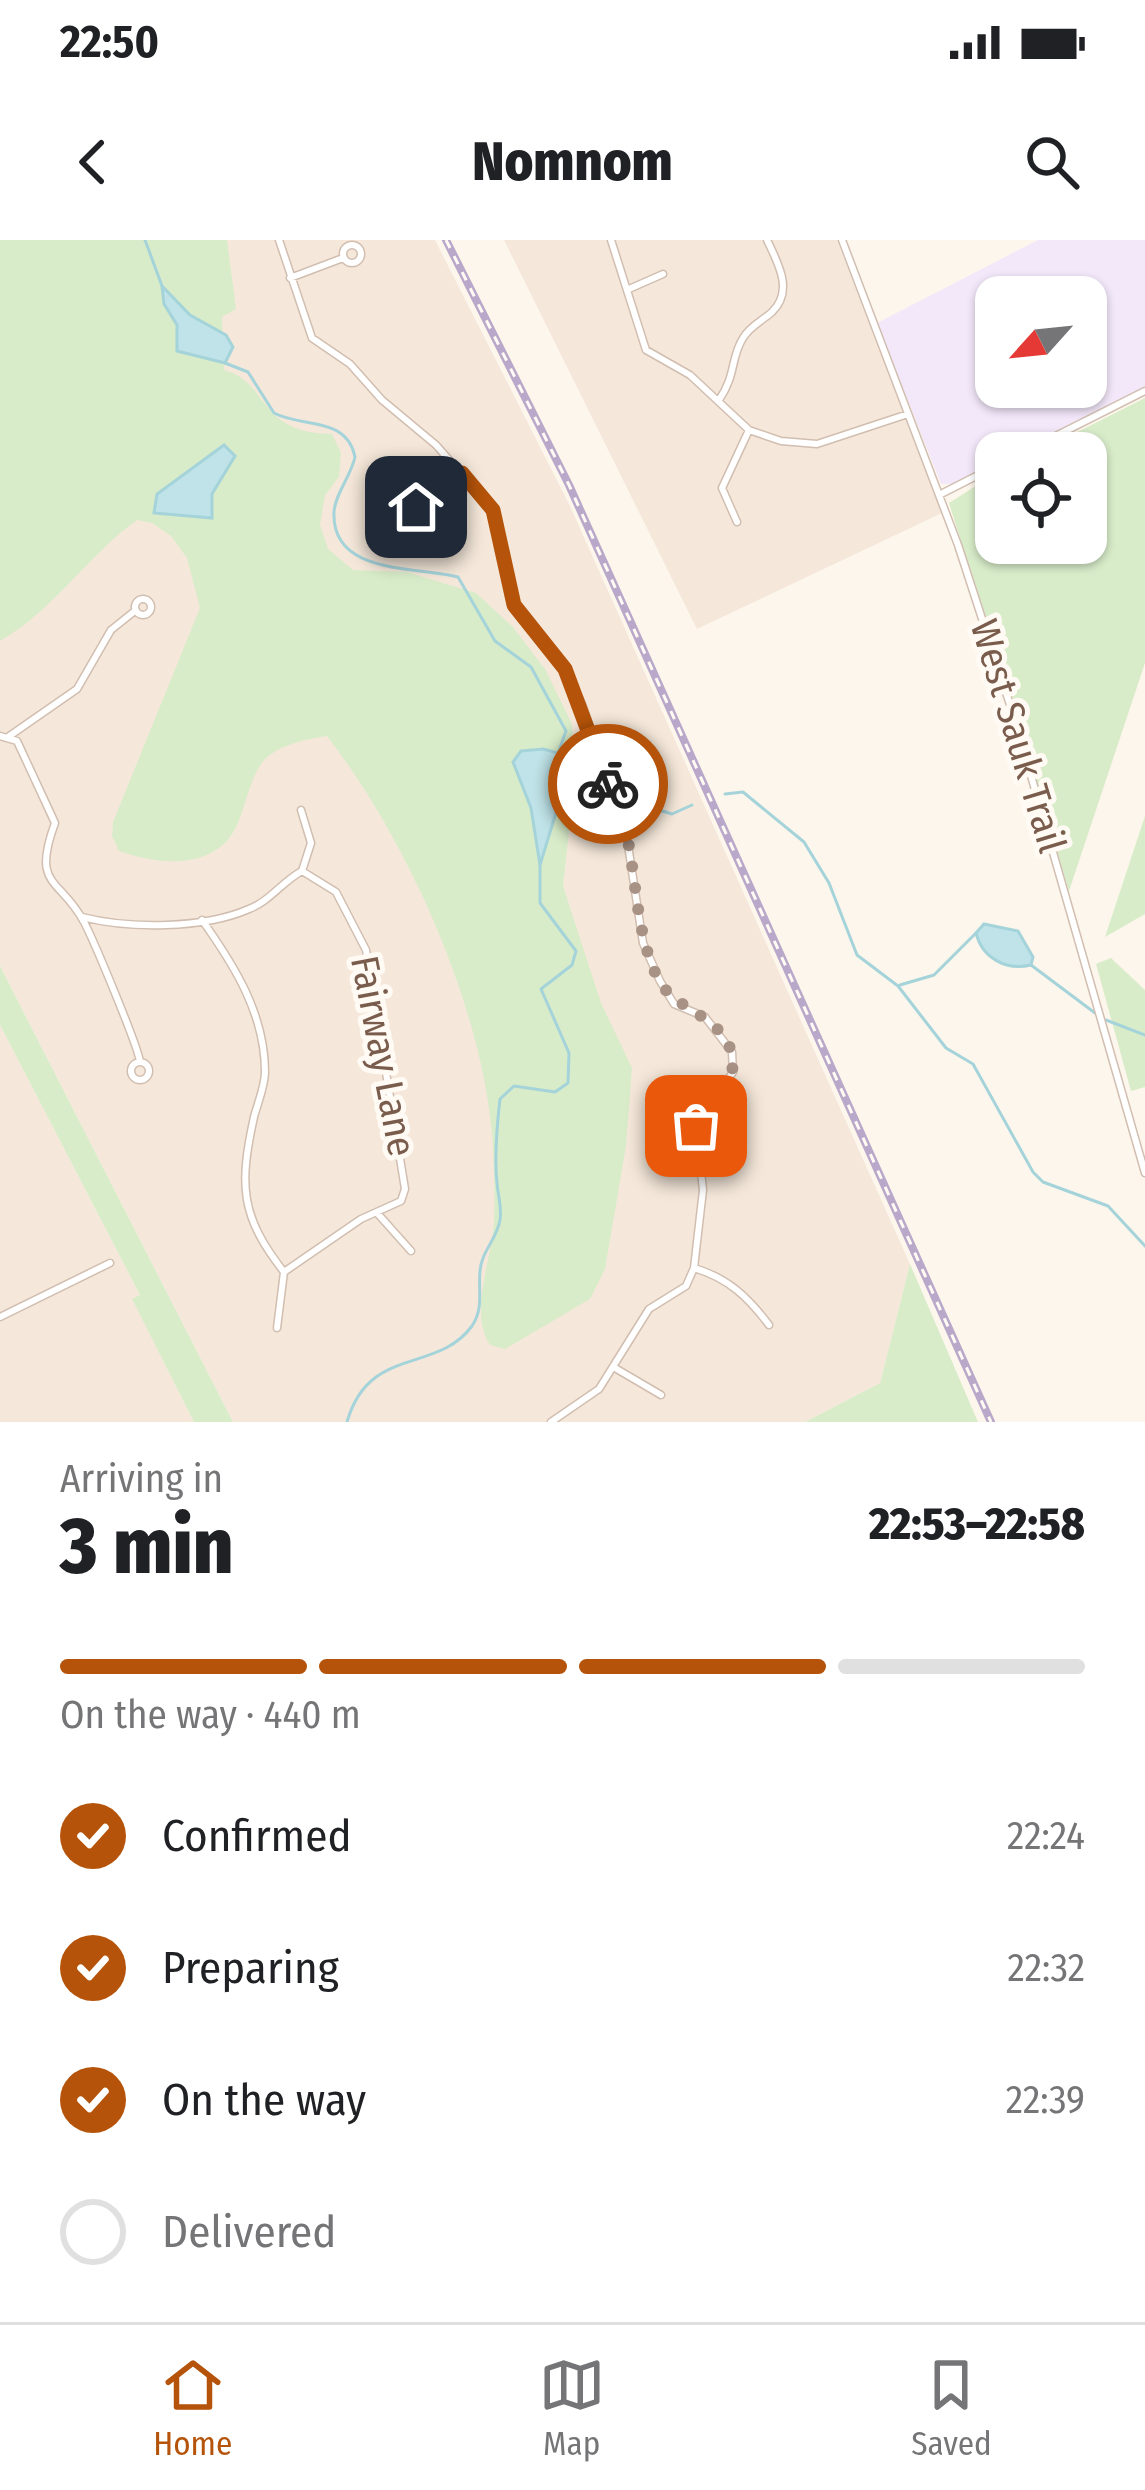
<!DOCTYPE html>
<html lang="en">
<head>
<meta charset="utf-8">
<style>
	:root { --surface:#fff; --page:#f2f2f2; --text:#202124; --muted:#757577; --line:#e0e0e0; --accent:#b45309 }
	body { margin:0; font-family:"Fira Sans Condensed",sans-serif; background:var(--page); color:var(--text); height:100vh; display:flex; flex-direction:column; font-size:45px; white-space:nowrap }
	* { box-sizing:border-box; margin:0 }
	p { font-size:39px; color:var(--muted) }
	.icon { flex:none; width:66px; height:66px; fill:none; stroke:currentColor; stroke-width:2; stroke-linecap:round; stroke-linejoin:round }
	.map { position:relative; height:1182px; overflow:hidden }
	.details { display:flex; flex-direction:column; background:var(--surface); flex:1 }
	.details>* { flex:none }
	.needle { width:78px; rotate:243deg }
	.buttons { position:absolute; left:975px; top:36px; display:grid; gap:24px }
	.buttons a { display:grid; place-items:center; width:132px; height:132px; border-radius:24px; background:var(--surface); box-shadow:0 3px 9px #0004; font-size:60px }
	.pin { position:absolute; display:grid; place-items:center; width:102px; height:102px; color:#fff; margin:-51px; border-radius:24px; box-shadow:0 6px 18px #0006 }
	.courier { position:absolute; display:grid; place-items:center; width:120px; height:120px; margin:-60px; border:9px solid #b45309; border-radius:50%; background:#fff; color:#222; box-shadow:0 3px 15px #0007 }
	.head em { font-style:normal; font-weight:800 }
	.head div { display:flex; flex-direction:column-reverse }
	.head { display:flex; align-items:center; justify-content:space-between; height:204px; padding:0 60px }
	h1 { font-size:78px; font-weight:800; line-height:90px }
	.bar { display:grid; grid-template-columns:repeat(4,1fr); gap:18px 12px; align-content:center; height:144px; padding:0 60px }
	.bar i { height:15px; border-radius:9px; background:var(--line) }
	.bar .active { background:var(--accent) }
	.bar p { grid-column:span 4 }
	ol { padding:0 60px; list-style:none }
	li { display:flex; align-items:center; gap:36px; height:132px }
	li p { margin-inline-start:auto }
	li .icon { padding:12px; border-radius:50%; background:var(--accent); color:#fff; stroke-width:4 }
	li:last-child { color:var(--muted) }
	li i { width:66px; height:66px; border:6px solid var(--line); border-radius:50% }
	.status { display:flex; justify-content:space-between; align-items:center; height:84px; padding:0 60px; background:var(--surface); direction:ltr }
	.status svg { height:33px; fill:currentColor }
	header { display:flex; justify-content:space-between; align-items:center; height:156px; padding:0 60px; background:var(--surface); font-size:54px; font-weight:800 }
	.tabs { display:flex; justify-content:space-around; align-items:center; height:168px; border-top:3px solid var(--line); background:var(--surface); font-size:33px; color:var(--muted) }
	.tabs a { display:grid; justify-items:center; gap:6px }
	.tabs .active { color:var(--accent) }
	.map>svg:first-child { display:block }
</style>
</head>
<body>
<div class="status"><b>22:50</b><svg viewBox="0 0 49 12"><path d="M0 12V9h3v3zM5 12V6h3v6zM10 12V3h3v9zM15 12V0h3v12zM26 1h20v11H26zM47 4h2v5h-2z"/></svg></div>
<header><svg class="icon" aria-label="back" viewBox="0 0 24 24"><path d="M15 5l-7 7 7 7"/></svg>Nomnom<svg class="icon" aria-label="search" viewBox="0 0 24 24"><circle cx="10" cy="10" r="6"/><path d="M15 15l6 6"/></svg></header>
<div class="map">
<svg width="1145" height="1182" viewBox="0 0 1145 1182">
	<rect width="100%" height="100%" fill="#fdf6ec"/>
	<path fill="#f5e8da" d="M0,0H435L570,266L910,1024L880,1143L805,1182H233L0,726Z
		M504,0H837L942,273L697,389Z
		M0,785L140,1055L133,1060L194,1182H0Z"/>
	<path fill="#f3e8fa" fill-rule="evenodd" d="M1038,0H1145V147L1013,213H996V222L952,244H941L877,83ZM996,57H1086V147H996Z"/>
	<path fill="#d8ecc9" d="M0,0H227L236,69L222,77L224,130C269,141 257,194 332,194L341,213L339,237L325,255L320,285L328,309L353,330L407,332L476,353L512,386L545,429L572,484L575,537L563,646L601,763L632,828L626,906L605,1029L590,1059L505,1109L490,1105C468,1072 493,1017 494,980C495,956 494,931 493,907C485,772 409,602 327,496C307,499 282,504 266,518C250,534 246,567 236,587C215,631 157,625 119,611L112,596L113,582L200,368L187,318L171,296L152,283L137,280C88,315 53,371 0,401Z
		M1145,158V423L1069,651L949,263L996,233V303H1086V213H1036Z
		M1145,576V674L1105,697Z
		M1111,718L1145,750V847L1131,851L1096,724Z
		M0,726L233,1182H194L132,1059L140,1055L0,785Z
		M910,1024L978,1182H805L880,1143Z"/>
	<path fill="#bfe3e8" stroke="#a5d3da" stroke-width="3" d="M162,46L190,75L226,95L233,107L225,123L177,111V85L164,64Z
		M224,205L235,216L212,254V278L154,273L157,254Z
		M543,509L558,513L550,531L562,553L540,625L531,568L513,522L521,511Z
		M984,684L1018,691L1033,717L1031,725C1006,731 982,718 976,693Z"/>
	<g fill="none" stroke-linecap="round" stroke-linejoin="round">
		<path stroke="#a5d3da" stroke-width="3" d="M145,0L162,46
			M225,123L248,132L274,173C302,188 347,176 355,217C351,236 335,254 334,272C331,336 418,326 458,337L495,401L531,427L566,491L558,513
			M725,554L743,552L804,602L829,643L857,715L898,746L946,808L973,824L1033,932L1043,942L1108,966L1145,1006
			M625,569L636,563L672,574L692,565
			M558,574L602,568L613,573
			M1031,725L1095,773
			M900,745L934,735L976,693
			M1106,780L1145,795
			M347,1182C369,1105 437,1134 472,1086C484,1068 478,1051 480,1031C481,1012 497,999 500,980C502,967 498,956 497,943C494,917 497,885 500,859L514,846L555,852L568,843L569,813L541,749L572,725L576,711L540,663V625"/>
		<defs>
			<path id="street" d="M279,0L312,98L350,124L382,160L436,205L493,270L514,365L565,429L582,464L626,592L643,703L660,741L674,764L705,777L732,812L733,832L696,886L703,950L694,1028L686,1046L649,1069L599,1149L551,1182
				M611,0L646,110L690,135L749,190L781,201L817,204L908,174
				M842,0L958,305L1015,480L1145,933
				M343 14a9 9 0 1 1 18 0a9 9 0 1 1-18 0Z
				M290,38L343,18
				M629,49L663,34
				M719,160C737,133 730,119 743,98C750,86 762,81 772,72C794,51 778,23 767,0
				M1022,213L1145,151
				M939,255L996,226
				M411 276a9 9 0 1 1 18 0a9 9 0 1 1-18 0Z
				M426,269L462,233
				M737,282L722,248L749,190
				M135 367a8 8 0 1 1 16 0a8 8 0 1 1-16 0Z
				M0,496L17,501L55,583C31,648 60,637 84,682C94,701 138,806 140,822
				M8,497L77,449L111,390L136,370
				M301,570L311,603L302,631
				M82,677C130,689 203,689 249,669C270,661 283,641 302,631
				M202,680C234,725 265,774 265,832C265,846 258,862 254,877C239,945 240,976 284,1032L277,1088
				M131 831a9 9 0 1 1 18 0a9 9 0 1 1-18 0Z
				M378,974L411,1011
				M694,1028C728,1038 748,1057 769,1085
				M284,1032L361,979L401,961L405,949L366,710L336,652L302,631
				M0,1077L110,1023
				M615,1128L661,1155"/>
		</defs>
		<use href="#street" stroke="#d1beb0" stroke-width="9"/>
		<use href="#street" stroke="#fff" stroke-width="6"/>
		<defs>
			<path id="rail" d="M446,0L569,245L991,1182"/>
		</defs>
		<use href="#rail" stroke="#b9a8c9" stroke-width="8"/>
		<use href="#rail" stroke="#fffaf3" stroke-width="3" stroke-dasharray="9" stroke-linecap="butt"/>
	</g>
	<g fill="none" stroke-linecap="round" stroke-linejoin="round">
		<path stroke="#a89285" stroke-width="12" stroke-dasharray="0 21.6" d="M608,544C614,561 623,578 627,596C637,644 636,693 658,739C676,772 723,775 732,815C738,842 710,867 696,886"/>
		<path stroke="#b45309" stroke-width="15" d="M416,267L426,269L462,233L493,270L514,365L565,429L608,544"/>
	</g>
	<g text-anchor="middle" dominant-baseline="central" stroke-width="10" stroke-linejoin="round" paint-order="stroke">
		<g font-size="39" fill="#7a5c4d" stroke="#fffaf3">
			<text transform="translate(1018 496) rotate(73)">West Sauk Trail</text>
			<text transform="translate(383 816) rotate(79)">Fairway Lane</text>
		</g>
	</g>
</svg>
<div class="buttons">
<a><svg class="needle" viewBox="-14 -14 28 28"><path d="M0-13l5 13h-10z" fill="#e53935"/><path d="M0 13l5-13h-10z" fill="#757577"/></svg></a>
<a><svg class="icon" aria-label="locate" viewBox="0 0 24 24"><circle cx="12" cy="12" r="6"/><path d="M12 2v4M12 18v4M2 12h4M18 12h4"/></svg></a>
</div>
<div class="pin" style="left:696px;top:886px;background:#ea580c"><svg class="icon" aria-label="bag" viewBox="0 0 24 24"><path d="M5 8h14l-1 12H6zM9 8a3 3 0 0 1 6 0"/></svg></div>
<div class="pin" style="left:416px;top:267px;background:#1f2937"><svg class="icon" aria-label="home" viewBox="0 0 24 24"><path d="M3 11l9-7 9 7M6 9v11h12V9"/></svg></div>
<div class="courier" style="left:608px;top:544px"><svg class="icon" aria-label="bike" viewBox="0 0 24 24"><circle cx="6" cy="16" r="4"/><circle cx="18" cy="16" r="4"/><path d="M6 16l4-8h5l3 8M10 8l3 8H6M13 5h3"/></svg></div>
</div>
<section class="details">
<div class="head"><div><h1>3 min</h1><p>Arriving in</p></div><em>22:53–22:58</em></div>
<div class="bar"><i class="active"></i><i class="active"></i><i class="active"></i><i></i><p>On the way · 440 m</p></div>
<ol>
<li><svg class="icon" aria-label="check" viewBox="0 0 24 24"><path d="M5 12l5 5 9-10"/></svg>Confirmed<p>22:24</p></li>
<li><svg class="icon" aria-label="check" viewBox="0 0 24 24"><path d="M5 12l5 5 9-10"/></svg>Preparing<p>22:32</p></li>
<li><svg class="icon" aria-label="check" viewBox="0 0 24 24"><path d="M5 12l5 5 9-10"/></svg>On the way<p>22:39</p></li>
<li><i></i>Delivered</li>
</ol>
</section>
<nav class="tabs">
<a class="active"><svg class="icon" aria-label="home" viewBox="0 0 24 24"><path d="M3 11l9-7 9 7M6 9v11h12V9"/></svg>Home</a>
<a><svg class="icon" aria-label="map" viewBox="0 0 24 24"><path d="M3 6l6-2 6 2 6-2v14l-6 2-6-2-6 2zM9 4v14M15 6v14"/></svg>Map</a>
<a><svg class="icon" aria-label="saved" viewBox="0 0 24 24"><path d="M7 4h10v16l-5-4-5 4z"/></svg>Saved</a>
</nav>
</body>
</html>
